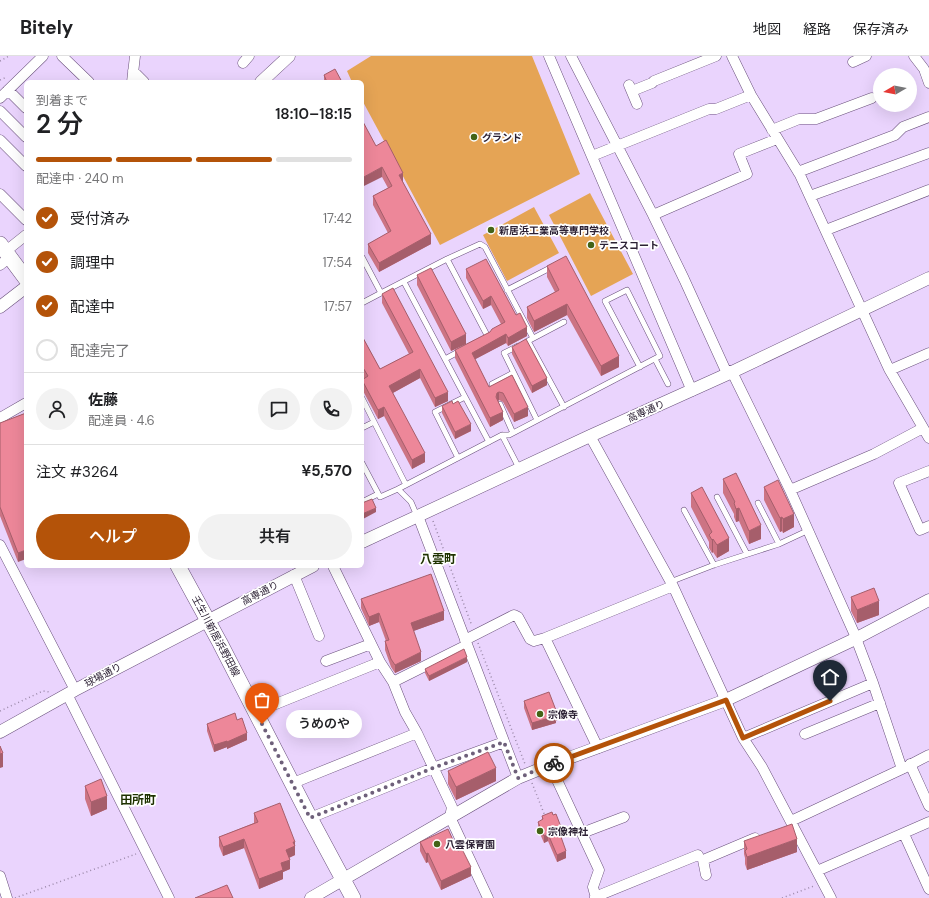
<!DOCTYPE html>
<html lang="ja">
<head>
<meta charset="utf-8">
<style>
	:root { --surface:#fff; --page:#f2f2f2; --text:#202124; --muted:#757577; --line:#e0e0e0; --accent:#b45309 }
	body { margin:0; font-family:"DM Sans","Noto Sans JP",sans-serif; background:var(--page); color:var(--text); height:100vh; display:flex; flex-direction:column; font-size:15px; white-space:nowrap }
	* { box-sizing:border-box; margin:0 }
	p { font-size:13px; color:var(--muted) }
	.icon { flex:none; width:22px; height:22px; fill:none; stroke:currentColor; stroke-width:2; stroke-linecap:round; stroke-linejoin:round }
	.map { position:relative; flex:1; overflow:hidden }
	.details { position:absolute; left:24px; top:24px; width:340px; height:488px; display:flex; flex-direction:column; background:var(--surface); border-radius:6px; box-shadow:0 4px 16px #0002 }
	.details>* { flex:none }
	.needle { width:26px; rotate:260deg }
	.buttons { position:absolute; left:873px; top:12px; display:grid; gap:8px }
	.buttons a { display:grid; place-items:center; width:44px; height:44px; border-radius:50%; background:var(--surface); box-shadow:0 4px 16px #0002; font-size:20px }
	.pin { position:absolute; display:grid; place-items:center; width:34px; height:34px; color:#fff; margin:-41px -17px; border-radius:50% 50% 50% 0; rotate:-45deg; box-shadow:0 0 4px #0007 }
	.pin .icon { rotate:45deg }
	.courier { position:absolute; display:grid; place-items:center; width:40px; height:40px; margin:-20px; border:3px solid #b45309; border-radius:50%; background:#fff; color:#222; box-shadow:0 1px 5px #0007 }
	.bubble { position:absolute; height:28px; border-radius:14px; background:var(--surface); box-shadow:0 4px 16px #0002; font-size:13px; font-weight:600; line-height:28px; text-align:center }
	.overview em { font-style:normal; font-weight:600 }
	.overview div { display:flex; flex-direction:column-reverse }
	.overview { display:flex; align-items:center; justify-content:space-between; height:68px; padding:0 12px }
	h1 { font-size:26px; font-weight:600; line-height:30px }
	.bar { display:grid; grid-template-columns:repeat(4,1fr); gap:6px 4px; align-content:center; height:48px; padding:0 12px }
	.bar i { height:5px; border-radius:3px; background:var(--line) }
	.bar .active { background:var(--accent) }
	.bar p { grid-column:span 4 }
	.line { display:flex; align-items:center; gap:10px; padding:0 12px; border-top:1px solid var(--line) }
	.line div { flex:1 }
	.round { display:grid; place-items:center; flex:none; width:42px; height:42px; border-radius:21px; background:var(--page) }
	ol { padding:0 12px; list-style:none }
	li { display:flex; align-items:center; gap:12px; height:44px }
	li p { margin-inline-start:auto }
	li .icon { padding:4px; border-radius:50%; background:var(--accent); color:#fff; stroke-width:4 }
	li:last-child { color:var(--muted) }
	li i { width:22px; height:22px; border:2px solid var(--line); border-radius:50% }
	.action { display:flex; gap:8px; margin-top:auto; padding:8px 12px }
	.action a { flex:1; height:46px; border-radius:24px; background:var(--accent); color:#fff; font-size:16px; font-weight:600; line-height:46px; text-align:center }
	.action a+a { background:var(--page); color:var(--text) }
	header { display:flex; align-items:center; gap:24px; box-sizing:border-box; height:56px; padding:0 20px; background:var(--surface); border-bottom:1px solid var(--line) }
	header strong { font-size:19px }
	nav { display:flex; gap:22px; margin-inline-start:auto; font-size:14px }
	.map>svg:first-child { display:block }
</style>
</head>
<body>
<header>
<strong>Bitely</strong>
<nav><a>地図</a><a>経路</a><a>保存済み</a></nav>
</header>
<div class="map">
<svg width="929" height="842" viewBox="0 0 929 842">
	<rect width="100%" height="100%" fill="#ead4fd"/>
	<path fill="#e5a455" d="M371,0H532L580,118L440,189L362,44V26H352L347,15Z
		M590,137L633,218L591,240L549,159Z
		M534,151L559,197L507,225L483,179Z"/>
	<g fill="none" stroke-linecap="round" stroke-linejoin="round">
		<defs>
			<path id="service" d="M362,201L381,237L447,203
				M404,226L489,386
				M507,234L552,211
				M362,247L381,237
				M485,282L488,281L447,203L480,188L485,191L533,282
				M518,290L504,297L537,364
				M445,303L460,295
				M655,303L668,328
				M492,328L513,317
				M362,342L406,429
				M500,348L513,377
				M564,351L528,285L564,266
				M362,372L374,366
				M502,379H509L660,300L627,234L605,245L640,311
				M458,402L435,356L465,341
				M362,407L380,441L398,433
				M717,441L747,498
				M362,446L378,438
				M758,447L779,488
				M684,454L714,509
				M417,460L411,446L398,433L502,379L519,412
				M670,526L714,509L779,488L809,474"/>
			<path id="minor" d="M62,0L89,26
				M549,0L692,335
				M571,0L653,159L684,223L725,313L732,316L790,434L854,577L873,627L902,713L791,765
				M732,0L751,39L800,119L889,313L929,382
				M914,0L924,13L929,27
				M853,6L866,0
				M243,7L249,0
				M133,15L144,26
				M132,26L135,0
				M629,29L637,48
				M8,34L26,52
				M632,35L652,27L654,25L716,0
				M0,42L43,0
				M0,55L26,81
				M772,74L799,63H816L872,42
				M0,84L26,110
				M592,100L709,53H716L751,39
				M798,116L895,79L903,71L929,61
				M0,138L26,164
				M810,140L929,97
				M653,159L747,118L739,98L777,83
				M826,174L929,134
				M6,195L26,179
				M0,209L10,201
				M890,314L929,297
				M0,362L26,347
				M590,380L673,530L743,682L762,711L831,842
				M929,415L899,427L920,474L929,470
				M790,434L874,398L923,372
				M418,460L518,722
				M0,489L75,634
				M333,510L380,606L393,626L405,656L417,677L452,751L450,761L488,842
				M294,519L319,580
				M545,582L598,692
				M465,584L514,559L518,561L530,583L534,585L545,582L673,530
				M326,605L371,588
				M393,626L467,589
				M67,638L169,842
				M256,656L380,606
				M805,678L880,647
				M743,682L873,627
				M910,708L929,750
				M550,709L599,814L593,831L596,842
				M904,712L929,699
				M293,727L417,677
				M310,762L433,712L504,686
				M582,777L624,761
				M904,778L929,833
				M817,815L929,766
				M706,819L703,804L755,782
				M0,820L7,842
				M595,841L698,799"/>
			<path id="tertiary" d="M261,26L289,0
				M0,251L26,231
				M362,486L590,380L732,316L929,222
				M0,676L75,634L313,510
				M311,842L518,722L550,709L726,644L855,583L929,544"/>
			<path id="primary" d="M0,188L26,223
				M178,510L220,587L310,762L353,842"/>
		</defs>
		<use href="#service" stroke="#6a517c" stroke-width="6"/>
		<use href="#minor" stroke="#6a517c" stroke-width="11"/>
		<use href="#tertiary" stroke="#6a517c" stroke-width="13"/>
		<use href="#primary" stroke="#6a517c" stroke-width="16"/>
		<path stroke="#9b89a9" stroke-width="1.5" stroke-dasharray="1 3" stroke-linecap="butt" d="M0,5L9,0
			M0,24L7,21
			M433,465L472,570
			M478,587L525,708
			M0,655L43,635L50,636
			M532,727L545,760
			M15,842L136,798
			M782,842L814,830"/>
		<use href="#service" stroke="#fff" stroke-width="5"/>
		<use href="#minor" stroke="#fff" stroke-width="10"/>
		<use href="#tertiary" stroke="#fff" stroke-width="12"/>
		<use href="#primary" stroke="#fff" stroke-width="15"/>
	</g>
	<path fill="#cc7484" d="M324,19L342,26H324Z
		M376,90L403,126L431,188L379,216L368,197V188L388,177L373,149V140L388,132L382,121Z
		M547,210L619,311L601,320L567,259L534,276L527,262V251L555,236L547,221Z
		M466,213L516,259L527,280L508,290L506,287L475,303L489,331L512,319L528,360L514,366L503,346L499,344L498,345L503,364L490,371L455,302V294L490,276L501,268L491,249L483,253L466,222Z
		M417,219L466,288L451,295L417,229Z
		M382,238L448,345L435,351L420,322L393,337L425,406L412,413L384,360L378,363L362,333V323L364,322L362,319V280L380,313L409,298L382,247Z
		M512,291L547,329L532,337L512,298Z
		M442,350L471,375L455,383L442,357Z
		M26,357L18,506L0,460V367Z
		M723,423L761,483L749,488L739,465L736,466L734,461V458L723,437Z
		M764,431L794,471L783,477L782,475L780,476L764,444Z
		M691,437L729,495L717,502L713,496L712,497L709,492V486L691,451Z
		M851,541L879,559L857,567L851,555Z
		M361,543L444,564L413,575L421,605L395,617L391,611L385,594V585H386L379,566L369,570L361,552Z
		M467,606L429,625L425,617V613Z
		M524,645L557,664L556,665V667L532,674L524,652Z
		M237,664L247,684L227,693V691L214,696L207,675V668Z
		M448,715L496,725L456,744L448,728Z
		M85,730L107,753L91,760L85,743Z
		M254,757L295,795V799L289,802L290,813L283,816V823L259,833L244,792L223,800L219,790V781L254,767Z
		M542,760L561,774L562,784L566,802L557,806L548,785L544,787L538,773V766L542,764Z
		M744,785L797,796L747,814L745,808V802L744,798Z
		M420,786L458,795L471,820L441,834L428,806L426,807L420,795Z"/>
	<path fill="#a65e6b" d="M382,111V121L362,131V122Z
		M403,117V126L399,128V119Z
		M431,178V188L379,216V207Z
		M491,240V249L483,253V245Z
		M567,248V259L534,276V265Z
		M527,271V280L508,290V282Z
		M466,278V288L451,295V286Z
		M506,278V287L472,305V297Z
		M619,300V311L601,320V310Z
		M420,313V322L389,339V330Z
		M547,322V329L532,337V330Z
		M448,336V345L435,351V342Z
		M499,336V344L497,346L496,349L497,337Z
		M384,351V360L378,363V354Z
		M528,351V360L514,366V358Z
		M503,356V364L490,371V362Z
		M471,368V375L455,383V376Z
		M425,397V406L412,413V404Z
		M376,452V456L363,463V466L362,467V458Z
		M739,452V465L736,466V453Z
		M794,458V471L783,477V463Z
		M782,461V475L780,476V462Z
		M761,469V483L749,488V475Z
		M729,482V495L717,502V489Z
		M713,483V496L712,497V484Z
		M26,494V503L18,506V497Z
		M879,545V559L857,567V554Z
		M444,555V564L411,576V567Z
		M379,557V566L369,570V561Z
		M421,596V605L395,617V609Z
		M467,601V606L429,625V620Z
		M557,657V664L556,665V667L532,674V667Z
		M247,677V684L227,693V686Z
		M227,685V691L214,696V689Z
		M3,697V711L0,712V698Z
		M496,712V725L456,744V731Z
		M107,740V753L91,760V746Z
		M561,771V778L562,777V784L560,785V772Z
		M548,778V785L544,787V780Z
		M244,783V792L223,800V791Z
		M797,783V796L747,814V801Z
		M293,786H295V799L286,803V794Z
		M566,795V802L557,806V799Z
		M428,797V806L426,807V798Z
		M290,804V813L283,816V823L259,833V823L281,807Z
		M471,811V820L441,834V825Z"/>
	<path fill="#ed8799" stroke="#a65e6b" d="M335,13L342,26H327L324,19Z
		M362,64L376,90L386,84L403,117L399,119L431,178L379,207L368,188L391,175L373,140L392,130L382,111L362,122Z
		M566,200L619,300L601,310L567,248L534,265L527,251L559,234L547,210Z
		M486,203L516,259L520,257L527,271L508,282L506,278L472,297L489,331L512,319L528,351L514,358L503,337L499,336L497,337L496,341L503,356L490,362L455,294L490,276L492,273L505,266L491,240L483,245L466,213Z
		M431,212L466,278L451,286L417,219Z
		M393,232L448,336L435,342L420,313L389,330L425,397L412,404L384,351L378,354L362,324L368,320L362,310V280L380,313L413,296L382,238Z
		M526,283L547,322L532,330L512,291Z
		M452,345L453,348L458,345L471,368L455,376L442,350Z
		M26,357V494L18,497L0,451V367Z
		M736,417L761,469L749,475L739,452L736,453L734,447L735,446L723,423Z
		M778,424L794,458L783,463L782,461L780,462L764,431Z
		M702,431L729,482L717,489L713,483L712,484L709,479L712,476L691,437Z
		M372,443L376,452L362,458V447Z
		M431,518L444,555L411,567L421,596L395,609L391,603L385,585L389,584L379,557L369,561L361,543Z
		M874,532L879,545L857,554L851,541Z
		M464,593L467,601L429,620L425,613Z
		M549,636L557,657L555,658L556,660L532,667L524,645Z
		M235,657L237,664L242,662L247,677L227,686V685L214,689L207,668Z
		M0,690L3,697L0,698Z
		M488,696L496,712L456,731L448,715Z
		M101,723L107,740L91,746L85,730Z
		M280,747L295,786H293L295,790L286,794L290,804L281,807L283,814L259,823L244,783L223,791L219,781L258,766L254,757Z
		M552,756L553,759L556,758L561,771L560,772L562,777L560,778L566,795L557,799L548,778L544,780L538,766L543,763L542,760Z
		M792,768L797,783L747,801L745,795L747,793L744,785Z
		M448,773L458,795L462,793L471,811L441,825L428,797L426,798L420,786Z
		M227,829L233,842H195Z"/>
	<g fill="none" stroke-linecap="round" stroke-linejoin="round">
		<path stroke="#6e607a" stroke-width="4" stroke-dasharray="0 7.2" d="M262,668L310,762L433,712L504,686L518,722L554,707"/>
		<path stroke="#b45309" stroke-width="5" d="M554,707L726,644L743,682L830,645"/>
	</g>
	<g fill="#436317" stroke="#fff" stroke-width="1.5">
		<circle cx="474" cy="81" r="4"/>
		<circle cx="491" cy="174" r="4"/>
		<circle cx="591" cy="189" r="4"/>
		<circle cx="540" cy="658" r="4"/>
		<circle cx="540" cy="775" r="4"/>
		<circle cx="437" cy="788" r="4"/>
	</g>
	<g text-anchor="middle" dominant-baseline="central" stroke-width="3.5" stroke-linejoin="round" paint-order="stroke">
		<g font-size="10" font-weight="bold" fill="#2c2134" stroke="#fff" text-anchor="start">
			<text x="482" y="81">グランド</text>
			<text x="499" y="174">新居浜工業高等専門学校</text>
			<text x="599" y="189">テニスコート</text>
			<text x="548" y="658">宗像寺</text>
			<text x="548" y="775">宗像神社</text>
			<text x="445" y="788">八雲保育園</text>
		</g>
		<g font-size="10" fill="#2c2134" stroke="#fff">
			<text transform="translate(646 355) rotate(-24)">高専通り</text>
			<text transform="translate(260 537) rotate(-27)">高専通り</text>
			<text transform="translate(216 580) rotate(62)">壬生川新居浜野田線</text>
			<text transform="translate(103 619) rotate(-28)">球場通り</text>
		</g>
		<g font-size="12" font-weight="bold" fill="#1e3200" stroke="#fff">
			<text x="438" y="503">八雲町</text>
			<text x="138" y="744">田所町</text>
		</g>
	</g>
</svg>
<div class="buttons">
<a><svg class="needle" viewBox="-14 -14 28 28"><path d="M0-13l5 13h-10z" fill="#e53935"/><path d="M0 13l5-13h-10z" fill="#757577"/></svg></a>
</div>
<div class="pin" style="left:262px;top:668px;background:#ea580c"><svg class="icon" aria-label="bag" viewBox="0 0 24 24"><path d="M5 8h14l-1 12H6zM9 8a3 3 0 0 1 6 0"/></svg></div>
<div class="pin" style="left:830px;top:645px;background:#1f2937"><svg class="icon" aria-label="home" viewBox="0 0 24 24"><path d="M3 11l9-7 9 7M6 9v11h12V9"/></svg></div>
<div class="courier" style="left:554px;top:707px"><svg class="icon" aria-label="bike" viewBox="0 0 24 24"><circle cx="6" cy="16" r="4"/><circle cx="18" cy="16" r="4"/><path d="M6 16l4-8h5l3 8M10 8l3 8H6M13 5h3"/></svg></div>
<div class="bubble" style="left:286px;top:654px;width:76px">うめのや</div>
<section class="details">
<div class="overview"><div><h1>2 分</h1><p>到着まで</p></div><em>18:10–18:15</em></div>
<div class="bar"><i class="active"></i><i class="active"></i><i class="active"></i><i></i><p>配達中 · 240 m</p></div>
<ol>
<li><svg class="icon" aria-label="check" viewBox="0 0 24 24"><path d="M5 12l5 5 9-10"/></svg>受付済み<p>17:42</p></li>
<li><svg class="icon" aria-label="check" viewBox="0 0 24 24"><path d="M5 12l5 5 9-10"/></svg>調理中<p>17:54</p></li>
<li><svg class="icon" aria-label="check" viewBox="0 0 24 24"><path d="M5 12l5 5 9-10"/></svg>配達中<p>17:57</p></li>
<li><i></i>配達完了</li>
</ol>
<div class="line" style="height:72px"><a class="round"><svg class="icon" aria-label="person" viewBox="0 0 24 24"><circle cx="12" cy="8" r="4"/><path d="M4 21q1-7 8-7t8 7"/></svg></a><div><b>佐藤</b><p>配達員 · 4.6</p></div><a class="round"><svg class="icon" aria-label="chat" viewBox="0 0 24 24"><path d="M4 5h16v11H9l-5 4z"/></svg></a><a class="round"><svg class="icon" aria-label="phone" viewBox="0 0 24 24"><path d="M5 4h4l2 5-3 2q2 4 5 5l2-3 5 2v4C11 20 4 13 5 4z"/></svg></a></div>
<div class="line" style="height:52px"><div>注文 #3264</div><b>¥5,570</b></div>
<div class="action"><a>ヘルプ</a><a>共有</a></div>
</section>
</div>
</body>
</html>
